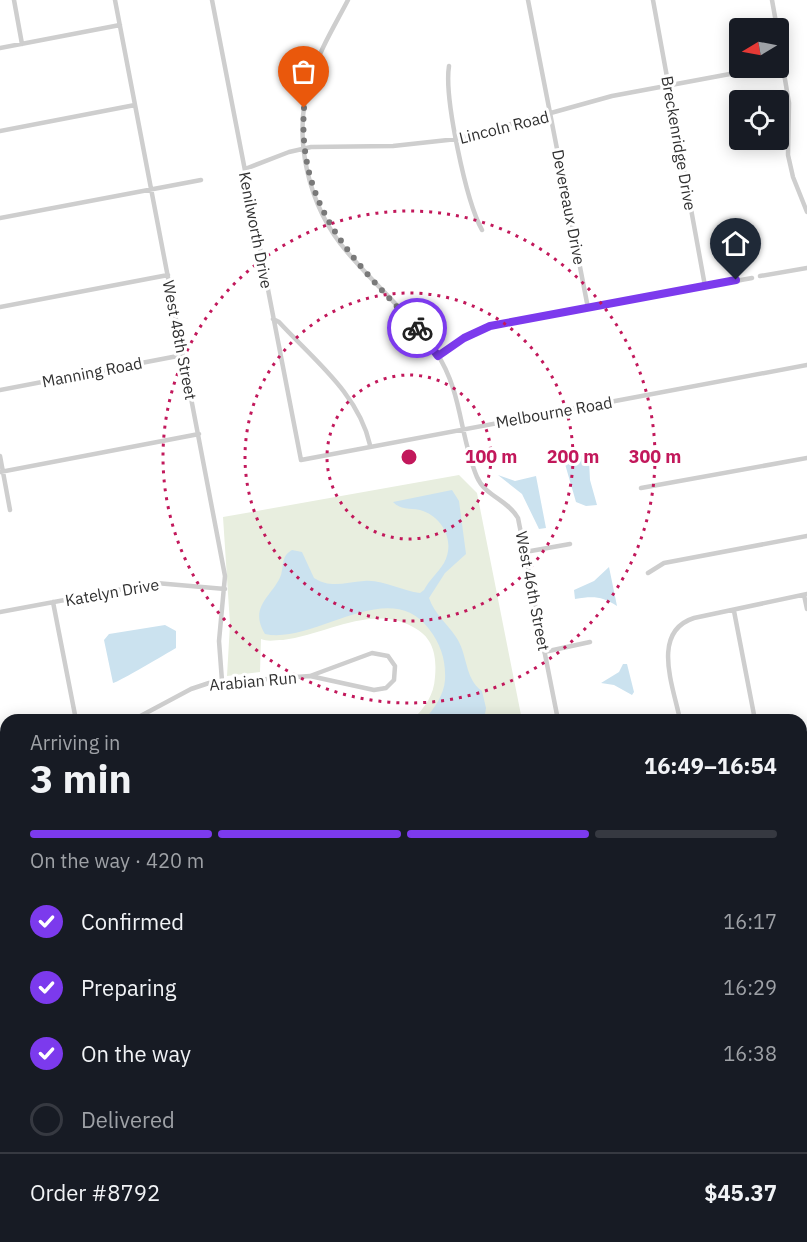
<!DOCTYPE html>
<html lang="en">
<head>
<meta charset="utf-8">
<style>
	:root { --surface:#171b24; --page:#20242c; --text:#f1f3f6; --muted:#9ea1a6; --line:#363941; --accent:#7c3aed }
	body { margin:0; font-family:"IBM Plex Sans",sans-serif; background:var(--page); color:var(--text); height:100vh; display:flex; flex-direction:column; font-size:22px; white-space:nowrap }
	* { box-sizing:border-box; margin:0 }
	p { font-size:20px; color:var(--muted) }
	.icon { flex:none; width:33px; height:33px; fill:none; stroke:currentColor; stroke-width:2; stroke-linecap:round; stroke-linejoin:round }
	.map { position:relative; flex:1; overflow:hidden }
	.side { position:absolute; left:0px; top:714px; width:807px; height:528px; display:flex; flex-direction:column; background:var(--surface); border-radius:18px 18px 0 0; box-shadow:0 3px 15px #0003 }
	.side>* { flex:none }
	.needle { width:39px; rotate:260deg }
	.fabs { position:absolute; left:729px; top:18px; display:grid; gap:12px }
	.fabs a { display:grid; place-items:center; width:60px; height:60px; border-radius:6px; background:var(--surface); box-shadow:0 3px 15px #0003; font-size:30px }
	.pin { position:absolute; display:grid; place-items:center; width:51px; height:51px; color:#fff; margin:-62px -26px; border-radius:50% 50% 50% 0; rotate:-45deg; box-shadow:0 0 6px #0007 }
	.pin .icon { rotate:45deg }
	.courier { position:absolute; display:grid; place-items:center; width:60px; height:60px; margin:-30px; border:4px solid #7c3aed; border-radius:50%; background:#fff; color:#222; box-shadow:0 2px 8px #0007 }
	.summary em { font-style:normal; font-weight:700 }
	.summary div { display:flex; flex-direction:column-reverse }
	.summary { display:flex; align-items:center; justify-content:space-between; height:102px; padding:0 30px }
	h1 { font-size:39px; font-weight:700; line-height:45px }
	.bar { display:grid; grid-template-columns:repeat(4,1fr); gap:9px 6px; align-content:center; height:72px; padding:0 30px }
	.bar i { height:8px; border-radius:4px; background:var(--line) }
	.bar .current { background:var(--accent) }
	.bar p { grid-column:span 4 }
	.line { display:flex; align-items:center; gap:15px; padding:0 30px; border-top:2px solid var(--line) }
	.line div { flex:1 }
	ol { padding:0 30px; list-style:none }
	li { display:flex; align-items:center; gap:18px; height:66px }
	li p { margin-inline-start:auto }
	li .icon { padding:6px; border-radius:50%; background:var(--accent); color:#fff; stroke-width:4 }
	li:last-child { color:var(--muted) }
	li i { width:33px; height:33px; border:3px solid var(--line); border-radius:50% }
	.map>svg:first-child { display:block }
</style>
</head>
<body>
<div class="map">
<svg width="807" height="1242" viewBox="0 0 807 1242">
	<rect width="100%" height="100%" fill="#fff"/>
	<path fill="#e8eedf" d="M459,475L477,493L522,720H412C425,708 434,695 435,677C437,655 433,637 413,627C371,604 326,635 283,640C275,640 268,642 261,639L260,672L227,676L230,624L223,517Z
		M6,796V913L0,914V797Z
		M805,903L807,966L801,968V905Z
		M240,1236H303L312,1242H218Z"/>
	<path fill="#cbe2ef" d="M582,456L589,460L590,480L597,505L586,506L576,502L565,464L567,459Z
		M498,475L515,481L536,476L546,528L539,529L522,494Z
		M452,490L459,501L466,554L445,573L429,598C435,615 447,623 456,637C468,654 464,678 482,691L486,708L484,720H424C434,709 444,695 445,680C446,661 441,644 429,629C389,575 314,645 265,634C248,606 273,596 281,575C284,565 281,556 292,550L302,552L314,578C331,589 346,582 364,581C382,579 402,591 420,593L424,590C429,580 438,573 444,563C456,541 442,516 420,510C410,508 400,510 393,502Z
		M609,567L617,606C602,596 593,596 575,599L574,590L594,581Z
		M165,625L176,631V648C167,653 119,682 113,683L104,640L109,634Z
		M623,664H627L634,692L632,695L614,685L601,683L619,672Z"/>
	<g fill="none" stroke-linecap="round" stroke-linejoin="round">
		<path stroke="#cecece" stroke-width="4.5" d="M14,0L22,44
			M115,0L225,576L219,641L222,681
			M212,0L301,460L807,365
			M348,0C335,25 319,51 311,78C291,136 308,207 348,253C377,287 411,316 436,352C463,393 459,435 477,477C485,496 508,500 518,518L558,720
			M528,0L588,308
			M653,0L705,286
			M772,0L777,28
			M778,38L789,103L788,155L793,177L807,212
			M0,48L120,25
			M449,66C444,97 466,201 482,230
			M0,131L135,105
			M245,169L289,152L311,147L393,146L457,139L612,96L762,68
			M0,218L201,180
			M760,276L807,268
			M0,307L168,275
			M273,319L279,322C313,359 359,394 370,445
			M438,356L464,337L495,325L752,278
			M0,390L183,355
			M0,456L10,510
			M0,472L199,434
			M641,488L807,458
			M525,552L570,544
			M648,573L664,563L807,536
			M804,595L807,609
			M53,602L76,720
			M734,611L755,720
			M0,612L156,583L225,589
			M544,652L590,642
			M372,653L388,656L395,666L394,680L386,688L374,690L310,676Z
			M133,720L191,689L209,683L310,676
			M680,720C674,688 650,632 694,618L807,594
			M0,757L6,755
			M0,997L6,996
			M0,1125L6,1123
			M492,1236L493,1242
			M667,1236L668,1242
			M759,1236L760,1242"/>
		<path stroke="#bbb" stroke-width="6" d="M801,899L807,895
			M70,1242L81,1236"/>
		<defs>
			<path id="rail" d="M801,769L807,768
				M0,920L6,919"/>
		</defs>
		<use href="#rail" stroke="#868686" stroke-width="4"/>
		<use href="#rail" stroke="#fff" stroke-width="1.5" stroke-dasharray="4.5" stroke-linecap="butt"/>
	</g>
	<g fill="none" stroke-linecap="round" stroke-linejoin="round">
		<path stroke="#797979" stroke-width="6" stroke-dasharray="0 10.8" d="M304,108C297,209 354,260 417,328"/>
		<path stroke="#7c3aed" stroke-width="8" d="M417,328L438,356L464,338L490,326L736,280"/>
	</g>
	<g fill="none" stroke="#c2185b" stroke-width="3" stroke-dasharray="3 6">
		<circle cx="409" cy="457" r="82"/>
		<circle cx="409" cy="457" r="164"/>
		<circle cx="409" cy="457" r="246"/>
	</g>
	<g text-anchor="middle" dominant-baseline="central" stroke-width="6" stroke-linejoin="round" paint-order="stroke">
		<g font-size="16" fill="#313131" stroke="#fff">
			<text transform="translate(504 127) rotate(-14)">Lincoln Road</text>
			<text transform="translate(679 143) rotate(80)">Breckenridge Drive</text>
			<text transform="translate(569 207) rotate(79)">Devereaux Drive</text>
			<text transform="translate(256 230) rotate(79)">Kenilworth Drive</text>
			<text transform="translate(180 340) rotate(79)">West 48th Street</text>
			<text transform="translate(92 372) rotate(-11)">Manning Road</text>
			<text transform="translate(554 412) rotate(-10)">Melbourne Road</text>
			<text transform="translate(533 591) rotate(79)">West 46th Street</text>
			<text transform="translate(112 592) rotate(-10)">Katelyn Drive</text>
			<text transform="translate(253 681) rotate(-5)">Arabian Run</text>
		</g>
	</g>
	<circle cx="409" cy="457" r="9" fill="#c2185b" stroke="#fff" stroke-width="3"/>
	<g font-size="18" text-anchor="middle" font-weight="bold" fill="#c2185b" stroke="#fff" stroke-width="6" stroke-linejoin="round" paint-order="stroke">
		<text x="491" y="463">100 m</text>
		<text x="573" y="463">200 m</text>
		<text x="655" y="463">300 m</text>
	</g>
</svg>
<div class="fabs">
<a><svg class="needle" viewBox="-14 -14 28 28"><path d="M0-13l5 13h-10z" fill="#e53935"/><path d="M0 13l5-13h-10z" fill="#9ea1a6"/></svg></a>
<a><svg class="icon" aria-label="locate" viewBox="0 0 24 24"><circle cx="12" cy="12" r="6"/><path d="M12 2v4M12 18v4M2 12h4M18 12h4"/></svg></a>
</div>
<div class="pin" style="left:304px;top:108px;background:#ea580c"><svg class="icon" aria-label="bag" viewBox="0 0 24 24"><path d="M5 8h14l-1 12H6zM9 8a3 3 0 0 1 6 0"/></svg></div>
<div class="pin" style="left:736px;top:280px;background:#1f2937"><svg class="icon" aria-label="home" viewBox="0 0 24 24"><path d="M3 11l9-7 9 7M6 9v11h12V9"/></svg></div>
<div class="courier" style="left:417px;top:328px"><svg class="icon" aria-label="bike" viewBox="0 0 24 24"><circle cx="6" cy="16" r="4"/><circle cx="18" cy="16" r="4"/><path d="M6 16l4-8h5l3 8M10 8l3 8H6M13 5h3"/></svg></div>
<section class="side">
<div class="summary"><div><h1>3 min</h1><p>Arriving in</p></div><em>16:49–16:54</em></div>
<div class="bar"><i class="current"></i><i class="current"></i><i class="current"></i><i></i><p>On the way · 420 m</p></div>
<ol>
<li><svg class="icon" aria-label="check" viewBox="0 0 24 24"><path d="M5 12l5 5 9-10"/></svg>Confirmed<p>16:17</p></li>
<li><svg class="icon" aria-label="check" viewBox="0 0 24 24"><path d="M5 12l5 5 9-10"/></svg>Preparing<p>16:29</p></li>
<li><svg class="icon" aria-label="check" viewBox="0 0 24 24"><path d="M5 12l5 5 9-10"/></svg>On the way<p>16:38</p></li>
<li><i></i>Delivered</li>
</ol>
<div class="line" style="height:78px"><div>Order #8792</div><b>$45.37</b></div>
</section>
</div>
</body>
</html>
